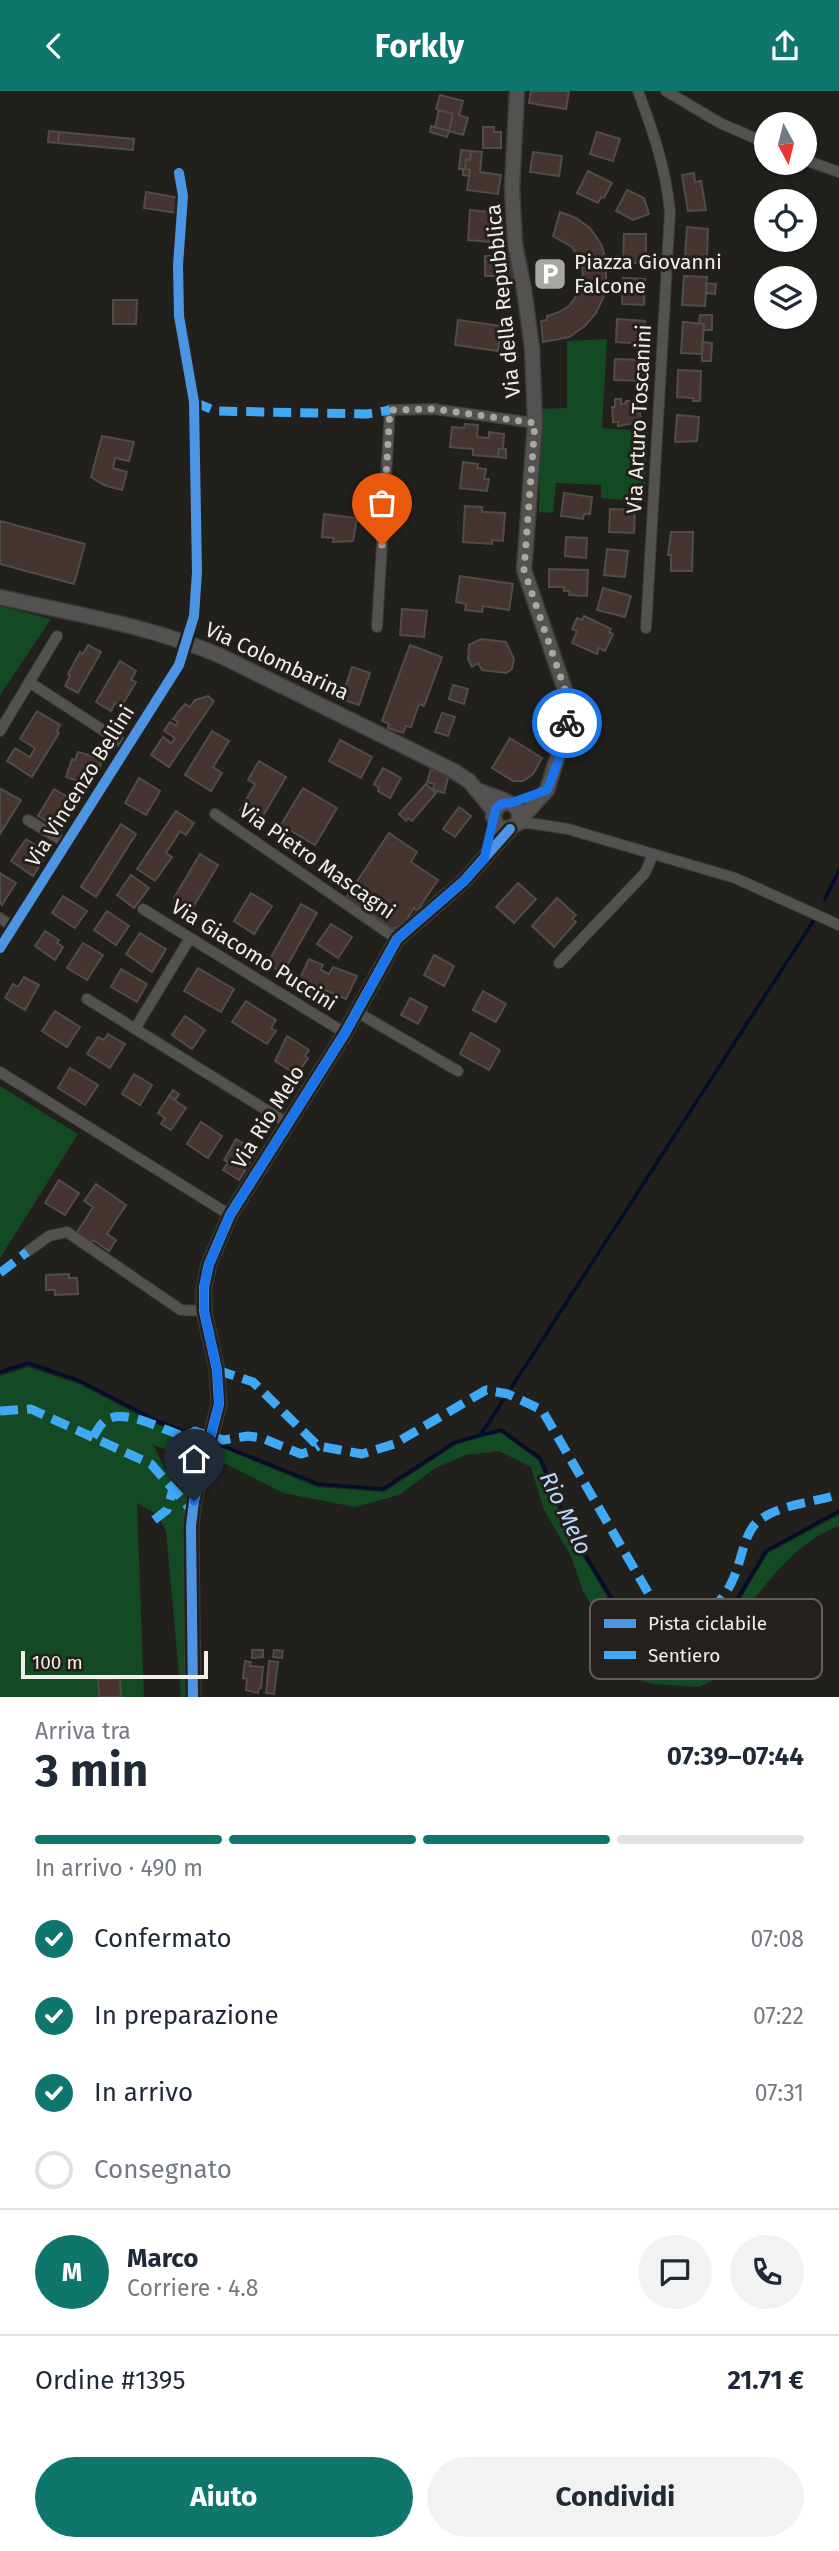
<!DOCTYPE html>
<html lang="it">
<head>
<meta charset="utf-8">
<style>
	:root { --surface:#fff; --page:#f2f2f3; --text:#1f2937; --muted:#747a83; --line:#e0e1e3; --accent:#0f766e }
	body { margin:0; font-family:"Fira Sans",sans-serif; background:var(--page); color:var(--text); height:100vh; display:flex; flex-direction:column; font-size:26px; white-space:nowrap }
	* { box-sizing:border-box; margin:0 }
	p { font-size:23px; color:var(--muted) }
	.icon { flex:none; width:38px; height:38px; fill:none; stroke:currentColor; stroke-width:2; stroke-linecap:round; stroke-linejoin:round }
	.map { position:relative; height:1606px; overflow:hidden }
	.panel { display:flex; flex-direction:column; background:var(--surface); flex:1 }
	.panel>* { flex:none }
	.needle { width:46px; rotate:173deg }
	.controls { position:absolute; left:754px; top:21px; display:grid; gap:14px }
	.controls a { display:grid; place-items:center; width:63px; height:63px; border-radius:50%; background:var(--surface); box-shadow:0 2px 5px #0004; font-size:35px }
	.scale { position:absolute; left:21px; bottom:18px; width:187px; box-sizing:border-box; padding-left:7px; border:4px solid #f2efeb; border-top:0; font-size:19px; line-height:24px; white-space:nowrap; color:#f2efeb; -webkit-text-stroke:5px #24201b; paint-order:stroke }
	.pin { position:absolute; display:grid; place-items:center; width:60px; height:60px; color:#fff; margin:-72px -30px; border-radius:50% 50% 50% 0; rotate:-45deg; box-shadow:0 0 7px #0007 }
	.pin .icon { rotate:45deg }
	.courier { position:absolute; display:grid; place-items:center; width:70px; height:70px; margin:-35px; border:5px solid #1a73e8; border-radius:50%; background:#fff; color:#222; box-shadow:0 2px 9px #0007 }
	.overview em { font-style:normal; font-weight:700 }
	.overview div { display:flex; flex-direction:column-reverse }
	.overview { display:flex; align-items:center; justify-content:space-between; height:119px; padding:0 35px }
	h1 { font-size:46px; font-weight:700; line-height:52px }
	.bar { display:grid; grid-template-columns:repeat(4,1fr); gap:10px 7px; align-content:center; height:84px; padding:0 35px }
	.bar i { height:9px; border-radius:5px; background:var(--line) }
	.bar .current { background:var(--accent) }
	.bar p { grid-column:span 4 }
	.line { display:flex; align-items:center; gap:18px; padding:0 35px; border-top:2px solid var(--line) }
	.line div { flex:1 }
	.round { display:grid; place-items:center; flex:none; width:74px; height:74px; border-radius:37px; background:var(--page) }
	ol { padding:0 35px; list-style:none }
	li { display:flex; align-items:center; gap:21px; height:77px }
	li p { margin-inline-start:auto }
	li .icon { padding:7px; border-radius:50%; background:var(--accent); color:#fff; stroke-width:4 }
	li:last-child { color:var(--muted) }
	li i { width:38px; height:38px; border:4px solid var(--line); border-radius:50% }
	.cta { display:flex; gap:14px; margin-top:auto; padding:14px 35px }
	.cta a { flex:1; height:80px; border-radius:42px; background:var(--accent); color:#fff; font-size:28px; font-weight:700; line-height:80px; text-align:center }
	.cta a+a { background:var(--page); color:var(--text) }
	header { display:flex; justify-content:space-between; align-items:center; height:91px; padding:0 35px; background:var(--accent); color:#fff; font-size:32px; font-weight:700 }
	.map>svg:first-child { display:block }
</style>
</head>
<body>
<header><svg class="icon" aria-label="back" viewBox="0 0 24 24"><path d="M15 5l-7 7 7 7"/></svg>Forkly<svg class="icon" aria-label="share" viewBox="0 0 24 24"><path d="M12 15V3M7 8l5-5 5 5M5 13v7h14v-7"/></svg></header>
<div class="map">
<svg width="839" height="1606" viewBox="0 0 839 1606">
	<rect width="100%" height="100%" fill="#22201d"/>
	<path fill="#134a23" d="M607,248L602,337L648,341L644,411L601,407V394L556,392L553,422L539,421L541,318L567,317V250Z
		M0,515L51,528L0,604Z
		M0,995L78,1043L0,1167Z
		M28,1276L79,1293L156,1333L202,1351L196,1369L153,1354L173,1393L187,1402L183,1441L185,1606H181L166,1440L158,1424L137,1412L144,1606H0V1285Z
		M501,1342L538,1369L567,1439L633,1549L682,1556L740,1509L768,1462L839,1424V1435C788,1453 756,1509 722,1549L724,1573L715,1588L699,1596L653,1593L630,1586L616,1577L595,1520L583,1500L571,1465L544,1419L531,1376L499,1360L466,1364L435,1377L399,1404L355,1416L283,1402L212,1366L215,1354L317,1396L384,1401L456,1354L479,1346Z"/>
	<g fill="none" stroke-linecap="round" stroke-linejoin="round">
		<path stroke="#030d2c" stroke-width="3.5" d="M825,808L839,779
			M0,1281L28,1272L80,1290L157,1330L206,1349
			M480,1345L814,829
			M213,1351L318,1393L383,1398L455,1351L501,1339L540,1367L569,1437L635,1546L681,1553L738,1507L766,1460L839,1420"/>
	</g>
	<path fill="#463432" stroke="#4f4d4a" stroke-width="2" d="M531,0H569L566,18L529,12Z
		M440,4L463,10L459,24L468,27L463,44L449,40L453,23L436,18Z
		M439,19L453,23L449,40L435,36Z
		M431,35L449,40L447,46L430,41Z
		M483,36H494V41H501V57H483Z
		M49,40L59,41L58,52L48,51Z
		M59,41L134,48L133,59L58,52Z
		M597,41L620,48L613,70L590,63Z
		M461,59L471,60L470,69L466,68L465,78L470,79L469,85L463,84V78H459Z
		M471,60L482,61L480,81L501,84L498,103L467,99L470,79L465,78L466,68L470,69Z
		M533,61L562,65L559,85L530,81Z
		M588,80L612,92L604,107L601,106L598,112L577,102Z
		M694,82L695,91L701,90L706,119L688,120L682,84Z
		M627,99L644,107L649,123L633,129L616,120Z
		M146,101L180,107L177,122L144,117Z
		M470,119L491,121L489,151L468,149Z
		M560,121L576,127L590,137L601,153L606,168V188L603,207L596,222L585,235L569,246L543,251L541,230L547,229V225L559,221L569,215L575,207L583,186L582,173L572,156L553,145Z
		M687,136L708,138L707,167L685,166Z
		M624,143H646V172H623Z
		M485,165H508V173H514V189H496V185H485Z
		M684,185L707,186L705,215L682,214Z
		M623,187L645,188L644,214L622,213Z
		M706,192L716,193L715,203L706,202Z
		M113,209H137L136,233H113Z
		M700,224H712V239H703L704,233L699,232Z
		M617,228L645,230L644,253L616,251Z
		M458,229L501,235L498,260L455,254Z
		M683,231L704,233L702,263L681,262Z
		M702,251L712,252L711,270H702Z
		M615,268L644,269L643,290L614,289Z
		M678,279L701,280L700,310H693V307L677,306Z
		M615,308H621V313L626,312V310H638V319H634L635,323L640,322L641,331L618,335V331H613L612,316H615Z
		M677,324L699,326L697,350L675,351Z
		M465,333L478,334L477,346L489,347V341L504,343L503,358H499L498,366L473,364V358L450,356L452,336L464,337Z
		M102,345L134,351L129,370L115,367L113,377L127,381L122,399L104,394L91,386Z
		M499,358H506V367L498,366Z
		M463,371L478,373L477,377L486,378L484,388H489L487,400L460,397Z
		M564,402L592,406L590,423H584L583,428L561,425Z
		M465,415L482,416V421L505,422L503,450L492,449V453L463,451Z
		M610,418L635,419L634,442L609,441Z
		M324,423L357,427L353,450L333,451L334,447L322,446Z
		M0,430L85,453L74,493L0,473Z
		M671,441H693L692,480H671V464H668Z
		M566,446L587,447L586,467L565,465Z
		M607,458L628,460L625,486L604,484Z
		M549,478L588,479L587,505L569,504L570,500H564V496H549Z
		M460,485L513,493L509,519L483,515L482,521L465,519L466,513L456,511Z
		M603,497L631,505L625,526L597,519Z
		M402,518L427,520L424,546L400,544Z
		M584,525L611,538L609,541L613,543L605,560L599,557L597,563L572,552L577,540L572,538L577,527L582,529Z
		M481,548L506,551L514,568L512,578L506,582L482,579L478,572L472,576L468,568L469,554Z
		M88,554L101,561L78,602L65,595L70,585L68,583L80,561L83,563Z
		M410,554L442,566L424,615L419,613L411,636L406,635L403,642L388,637L389,633L382,630Z
		M120,570L136,580L131,589L136,591L121,616L115,612L111,620L96,611Z
		M352,576L370,582L359,614L341,608Z
		M453,594L468,598L464,613L449,608Z
		M208,605L214,610L169,676L151,664L163,646L171,652L175,647L164,640L170,631L176,635L178,631L173,628L179,620L185,613L190,616L195,609Z
		M37,620L60,634L57,640L59,642L32,686L7,670L15,657L30,666L35,657L20,648Z
		M442,622L455,626L448,645L435,641Z
		M212,640L229,650L213,676L222,682L211,700L185,684Z
		M510,647L542,667L533,683L523,690H513L492,677Z
		M340,649L372,666L361,687L329,670Z
		M78,661L102,668L100,676L97,675L88,693L66,686L72,668L75,669Z
		M259,670L286,686L260,730L240,719L255,693L248,689Z
		M383,677L401,687L390,707L378,700L379,697L374,693Z
		M431,678L449,683L444,702L433,699L434,693L427,691Z
		M139,687L160,700L146,724L125,712Z
		M426,693L436,702L412,730L408,727L406,730L399,723Z
		M303,697L337,717L315,754L281,734Z
		M1,698L21,709L0,743V700Z
		M54,698L78,712L62,739L38,725Z
		M459,716L471,725L455,746L443,738Z
		M176,720L194,732L186,744L180,740L166,762L172,766L155,790L137,778Z
		M121,733L136,743L96,806L81,796Z
		M389,742L417,761L411,771L438,789L417,820L414,817L403,834L393,838L346,807Z
		M26,748L48,762L33,785L11,770Z
		M200,763L218,774L192,818L174,807Z
		M0,782L16,792L2,814L0,812Z
		M131,784L149,797L134,817L117,804Z
		M518,792L536,808L514,832L496,816Z
		M251,802L272,815L254,843L234,830Z
		M63,805L87,820L75,837L52,822Z
		M557,807L576,824L572,828L576,831L554,856L532,835Z
		M301,813L317,822L283,882L267,873Z
		M107,820L129,835L116,854L94,839Z
		M331,833L352,846L338,867L317,853Z
		M45,840L59,849L57,852L63,856L55,869L35,855Z
		M140,842L166,858L152,881L126,863Z
		M83,852L103,864L87,889L67,877Z
		M434,864L454,875L444,895L424,884Z
		M309,868L323,874L321,879L329,883L333,876L357,885L346,908L323,898L320,905L302,896L304,891L299,889Z
		M198,877L234,898L221,921L184,900Z
		M121,878L147,893L137,911L111,896Z
		M24,886L39,894L25,919L5,907L13,893L18,896Z
		M483,900L506,913L496,931L473,919Z
		M410,907L427,916L418,933L401,924Z
		M246,910L276,929L271,937L276,940L267,953L232,931Z
		M55,920L80,936L67,956L42,940Z
		M185,925L205,939L192,958L172,944Z
		M471,942L500,959L489,979L460,963Z
		M108,943L125,953L110,977L87,963L98,946L104,949Z
		M287,945L309,959L305,965L308,967L297,984L275,970Z
		M70,977L98,994L85,1014L58,997Z
		M134,983L152,994L140,1014L122,1003Z
		M173,999L179,1003L175,1009L169,1005Z
		M169,1005L186,1017L171,1039L161,1033L165,1027L158,1022Z
		M201,1031L222,1045L208,1067L187,1053Z
		M236,1048L257,1060L239,1089L223,1079L228,1071L224,1069Z
		M59,1089L79,1102L65,1124L45,1112Z
		M96,1093L126,1114L107,1143L116,1149L109,1160L93,1149L90,1153L76,1143L93,1116L84,1110Z
		M69,1183V1187H77L78,1203L55,1204V1199H46V1184Z
		M252,1559H263V1566L252,1567Z
		M274,1559L283,1560L282,1567L273,1566Z
		M245,1570L251,1571L250,1575L263,1576L261,1597H259L258,1602L246,1599L247,1588L243,1587Z
		M269,1570L278,1571L274,1603L266,1602Z
		M120,1587L121,1606H99L98,1588Z"/>
	<g fill="none" stroke-linecap="round" stroke-linejoin="round">
		<defs>
			<path id="street" d="M638,0C653,40 666,78 670,121L646,537
				M666,0L720,32L766,52
				M805,69L839,81
				M377,536L390,319L434,318L535,332
				M29,591L127,655
				M0,640L57,545
				M215,723L397,848
				M28,729L66,752
				M517,733L529,732L568,738L735,787L839,834
				M143,818L345,942
				M0,827L13,836
				M0,857L179,574L194,525L197,481L194,311L179,225L178,174L183,105L179,82
				M559,872L645,782L653,763
				M87,908L289,1033
				M357,921L458,980
				M135,938L190,847
				M0,981L230,1124
				M27,1161L49,1145L67,1141L181,1219L204,1220"/>
			<path id="secondary" d="M517,0L512,97L515,153L524,198L532,257L535,332L524,479L565,599L567,636L547,699L519,730
				M0,506C74,523 151,535 221,565L452,679L469,690L494,720
				M480,700C495,707 527,711 517,733L506,738L498,736L493,725L499,714L507,712
				M193,1606L191,1435L194,1410L219,1313L217,1279L204,1220V1196L209,1173L230,1124L345,942L397,848L464,790L510,738"/>
		</defs>
		<use href="#street" stroke="#3d3b39" stroke-width="12"/>
		<use href="#secondary" stroke="#3d3b39" stroke-width="17"/>
		<use href="#street" stroke="#535250" stroke-width="10"/>
		<use href="#secondary" stroke="#535250" stroke-width="14"/>
		<path stroke="#3fa9f5" stroke-width="9" stroke-dasharray="18 9" stroke-linecap="butt" d="M194,311L216,320L367,323L390,319
			M0,1182L27,1161
			M217,1279L253,1291L318,1355L362,1363L394,1353L486,1299L508,1303L542,1319L664,1529L683,1541C703,1531 726,1507 734,1486C741,1471 744,1443 757,1431C778,1413 814,1412 839,1403
			M0,1320L31,1318L151,1373L193,1421
			M93,1346C97,1340 100,1333 106,1329C125,1317 164,1339 185,1346L195,1340L223,1349L248,1345L262,1347L301,1363L311,1360L318,1355
			M154,1429L167,1419L173,1398"/>
		<defs>
			<path id="cycleway" d="M0,857L179,574L194,525L197,481L194,311L179,225L178,174L183,105L179,82
				M193,1606L191,1435L194,1410L219,1313L217,1279L204,1220V1196L209,1173L230,1124L345,942L397,848L464,790L510,738"/>
		</defs>
		<use href="#cycleway" stroke="#24201b" stroke-width="15"/>
		<use href="#cycleway" stroke="#4d94e3" stroke-width="10"/>
	</g>
	<g fill="none" stroke-linecap="round" stroke-linejoin="round">
		<path stroke="#a9a7a3" stroke-width="7" stroke-dasharray="0 12.6" d="M382,454L390,319L434,318L535,332L524,479L565,599L567,632"/>
		<path stroke="#1a73e8" stroke-width="9" d="M194,1410L219,1313L217,1279L204,1220V1196L209,1173L230,1124L345,942L397,848L464,790L484,768L496,717L503,712H511L547,699L558,671L567,632"/>
	</g>
	<defs>
		<symbol id="parking-square" viewBox="-11 -11 22 22"><rect x="-9" y="-9" width="18" height="18" rx="4" fill="#a9a7a3" stroke="#24201b"/><path d="M-3.5-5.5H1a3.5 3.5 0 0 1 0 7H-1V5.5H-3.5ZM-1-3.4V-.6H.8a1.4 1.4 0 0 0 0-2.8Z" fill="#fff"/></symbol>
	</defs>
	<g fill-rule="evenodd">
		<use href="#parking-square" x="531" y="164" width="38" height="38"/>
	</g>
	<g text-anchor="middle" dominant-baseline="central" stroke-width="6" stroke-linejoin="round" paint-order="stroke">
		<g font-size="21" fill="#f2efeb" stroke="#24201b" text-anchor="start">
			<text x="574" y="171">Piazza Giovanni<tspan x="574" dy="24">Falcone</tspan></text>
		</g>
		<g font-size="21" fill="#f2efeb" stroke="#24201b">
			<text transform="translate(503 210) rotate(-96)">Via della Repubblica</text>
			<text transform="translate(639 328) rotate(-87)">Via Arturo Toscanini</text>
			<text transform="translate(277 570) rotate(25)">Via Colombarina</text>
			<text transform="translate(80 695) rotate(-58)">Via Vincenzo Bellini</text>
			<text transform="translate(317 770) rotate(35)">Via Pietro Mascagni</text>
			<text transform="translate(254 864) rotate(32)">Via Giacomo Puccini</text>
			<text transform="translate(268 1026) rotate(-58)">Via Rio Melo</text>
		</g>
		<g font-size="23" font-style="italic" fill="#bcd8ff" stroke="#24201b">
			<text transform="translate(566 1422) rotate(64)">Rio Melo</text>
		</g>
	</g>
	<rect x="590" y="1508" width="232" height="80" rx="10" fill="#24201b" stroke="#625e59" stroke-width="2"/>
	<rect x="604" y="1528" width="32" height="9" fill="#4d94e3"/>
	<rect x="604" y="1560" width="32" height="8" fill="#3fa9f5"/>
	<g font-size="19" fill="#f2efeb">
		<text x="648" y="1539">Pista ciclabile</text>
		<text x="648" y="1571">Sentiero</text>
	</g>
</svg>
<div class="controls">
<a><svg class="needle" viewBox="-14 -14 28 28"><path d="M0-13l5 13h-10z" fill="#e53935"/><path d="M0 13l5-13h-10z" fill="#747a83"/></svg></a>
<a><svg class="icon" aria-label="locate" viewBox="0 0 24 24"><circle cx="12" cy="12" r="6"/><path d="M12 2v4M12 18v4M2 12h4M18 12h4"/></svg></a>
<a><svg class="icon" aria-label="layers" viewBox="0 0 24 24"><path d="M12 4l9 5-9 5-9-5zM3 14l9 5 9-5"/></svg></a>
</div>
<div class="scale">100 m</div>
<div class="pin" style="left:382px;top:454px;background:#ea580c"><svg class="icon" aria-label="bag" viewBox="0 0 24 24"><path d="M5 8h14l-1 12H6zM9 8a3 3 0 0 1 6 0"/></svg></div>
<div class="pin" style="left:194px;top:1410px;background:#1f2937"><svg class="icon" aria-label="home" viewBox="0 0 24 24"><path d="M3 11l9-7 9 7M6 9v11h12V9"/></svg></div>
<div class="courier" style="left:567px;top:632px"><svg class="icon" aria-label="bike" viewBox="0 0 24 24"><circle cx="6" cy="16" r="4"/><circle cx="18" cy="16" r="4"/><path d="M6 16l4-8h5l3 8M10 8l3 8H6M13 5h3"/></svg></div>
</div>
<section class="panel">
<div class="overview"><div><h1>3 min</h1><p>Arriva tra</p></div><em>07:39–07:44</em></div>
<div class="bar"><i class="current"></i><i class="current"></i><i class="current"></i><i></i><p>In arrivo · 490 m</p></div>
<ol>
<li><svg class="icon" aria-label="check" viewBox="0 0 24 24"><path d="M5 12l5 5 9-10"/></svg>Confermato<p>07:08</p></li>
<li><svg class="icon" aria-label="check" viewBox="0 0 24 24"><path d="M5 12l5 5 9-10"/></svg>In preparazione<p>07:22</p></li>
<li><svg class="icon" aria-label="check" viewBox="0 0 24 24"><path d="M5 12l5 5 9-10"/></svg>In arrivo<p>07:31</p></li>
<li><i></i>Consegnato</li>
</ol>
<div class="line" style="height:126px"><b class="round" style="background:var(--accent);color:#fff">M</b><div><b>Marco</b><p>Corriere · 4.8</p></div><a class="round"><svg class="icon" aria-label="chat" viewBox="0 0 24 24"><path d="M4 5h16v11H9l-5 4z"/></svg></a><a class="round"><svg class="icon" aria-label="phone" viewBox="0 0 24 24"><path d="M5 4h4l2 5-3 2q2 4 5 5l2-3 5 2v4C11 20 4 13 5 4z"/></svg></a></div>
<div class="line" style="height:91px"><div>Ordine #1395</div><b>21.71 €</b></div>
<div class="cta"><a>Aiuto</a><a>Condividi</a></div>
</section>
</body>
</html>
